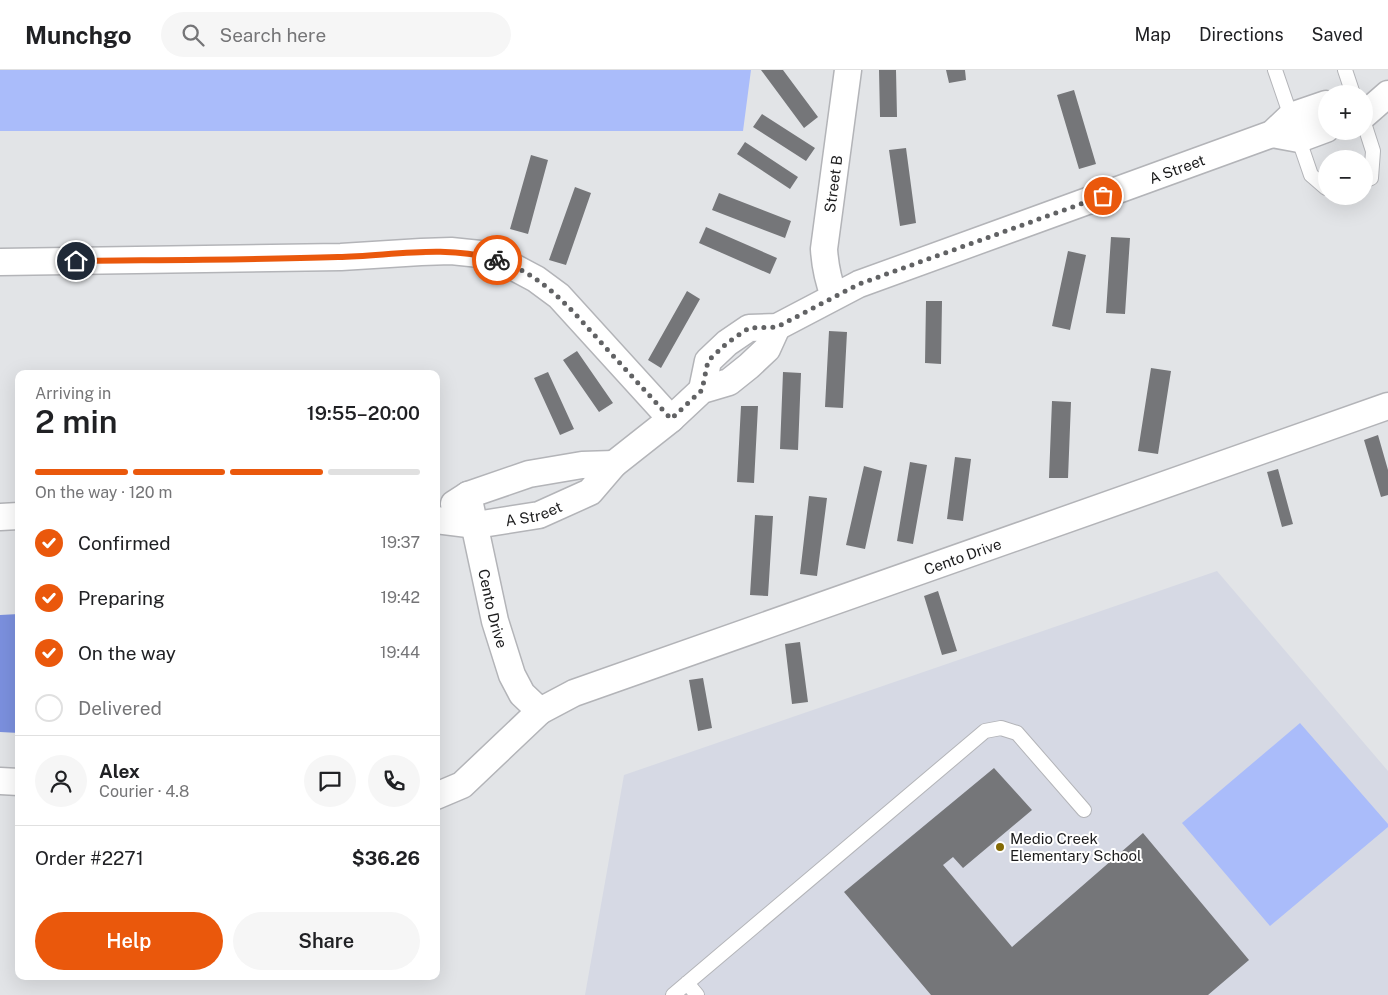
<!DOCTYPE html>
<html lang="en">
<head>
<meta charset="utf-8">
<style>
	:root { --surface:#fff; --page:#f6f6f6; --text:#202124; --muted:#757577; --line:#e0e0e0; --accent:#ea580c }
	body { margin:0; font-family:"Public Sans",sans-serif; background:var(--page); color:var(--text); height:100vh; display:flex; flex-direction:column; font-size:19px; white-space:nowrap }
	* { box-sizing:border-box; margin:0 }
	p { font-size:16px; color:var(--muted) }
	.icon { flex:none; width:28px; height:28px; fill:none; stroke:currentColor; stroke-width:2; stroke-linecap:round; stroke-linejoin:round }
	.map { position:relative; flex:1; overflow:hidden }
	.panel { position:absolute; left:15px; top:300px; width:425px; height:610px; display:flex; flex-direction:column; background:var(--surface); border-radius:10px; box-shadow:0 5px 20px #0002 }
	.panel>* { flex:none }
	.fabs { position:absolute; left:1318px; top:15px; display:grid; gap:10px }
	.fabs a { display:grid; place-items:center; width:55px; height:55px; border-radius:50%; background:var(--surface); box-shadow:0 5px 20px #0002; font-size:25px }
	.pin { position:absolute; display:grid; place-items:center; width:42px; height:42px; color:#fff; margin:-21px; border:2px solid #fff; border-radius:50%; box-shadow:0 1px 5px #0007 }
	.courier { position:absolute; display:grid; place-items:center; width:50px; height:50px; margin:-25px; border:4px solid #ea580c; border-radius:50%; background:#fff; color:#222; box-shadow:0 1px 6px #0007 }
	.overview em { font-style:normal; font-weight:600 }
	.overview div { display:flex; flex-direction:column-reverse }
	.overview { display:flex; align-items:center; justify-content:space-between; height:85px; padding:0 20px }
	h1 { font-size:32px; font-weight:600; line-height:38px }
	.bar { display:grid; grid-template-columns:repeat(4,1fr); gap:8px 5px; align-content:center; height:60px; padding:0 20px }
	.bar i { height:6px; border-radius:4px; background:var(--line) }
	.bar .on { background:var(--accent) }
	.bar p { grid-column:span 4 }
	.line { display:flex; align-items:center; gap:12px; padding:0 20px; border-top:1px solid var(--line) }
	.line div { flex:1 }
	.round { display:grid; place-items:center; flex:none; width:52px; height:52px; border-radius:26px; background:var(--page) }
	ol { padding:0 20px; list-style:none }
	li { display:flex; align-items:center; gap:15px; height:55px }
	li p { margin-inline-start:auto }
	li .icon { padding:5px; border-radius:50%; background:var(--accent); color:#fff; stroke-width:4 }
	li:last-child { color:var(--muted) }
	li i { width:28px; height:28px; border:2px solid var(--line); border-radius:50% }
	.cta { display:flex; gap:10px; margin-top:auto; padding:10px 20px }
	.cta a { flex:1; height:58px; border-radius:30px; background:var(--accent); color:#fff; font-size:20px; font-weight:600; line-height:58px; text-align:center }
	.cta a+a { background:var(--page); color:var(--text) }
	header { display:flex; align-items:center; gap:30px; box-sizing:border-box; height:70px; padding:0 25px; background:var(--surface); border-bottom:1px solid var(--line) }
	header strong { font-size:24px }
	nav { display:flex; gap:28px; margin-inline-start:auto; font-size:18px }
	.search { width:350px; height:45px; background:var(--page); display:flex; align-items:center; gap:12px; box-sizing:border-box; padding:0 18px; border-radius:28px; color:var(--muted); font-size:19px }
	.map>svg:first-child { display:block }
</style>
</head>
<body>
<header>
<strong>Munchgo</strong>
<div class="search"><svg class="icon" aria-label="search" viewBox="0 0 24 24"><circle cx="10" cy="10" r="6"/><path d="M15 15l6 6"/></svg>Search here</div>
<nav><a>Map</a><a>Directions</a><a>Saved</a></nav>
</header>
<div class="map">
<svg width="1388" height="925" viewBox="0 0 1388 925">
	<rect width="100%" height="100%" fill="#e2e4e7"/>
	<path fill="#d6d9e4" d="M1217,501L1388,701V925H585L624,705Z"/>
	<path fill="#aabcfa" d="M0,0H751L743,61H0Z
		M1300,653L1388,754V757L1270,856L1182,753Z"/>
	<path fill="#7b90de" d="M19,544V663L0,662V545Z"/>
	<path fill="#757679" d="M761,0H783L818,47L804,58Z
		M879,0H896L897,47H880Z
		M946,0H965L966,10L949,13Z
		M1074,20L1096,94L1079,99L1057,25Z
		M762,44L815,78L806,91L753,57Z
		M745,72L798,107L790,119L737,84Z
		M906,78L916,153L900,156L889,80Z
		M531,85L548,90L528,164L510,159Z
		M575,117L591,123L566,195L549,190Z
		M719,123L791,151L785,168L712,140Z
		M706,157L777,188L770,204L699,173Z
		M1111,167L1130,168L1125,244L1106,243Z
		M1068,181L1086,185L1070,260L1052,256Z
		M687,221L700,229L661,298L648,290Z
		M926,231H942L941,294L925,293Z
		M829,261L847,262L843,338L825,337Z
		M577,281L613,333L599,342L563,290Z
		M1151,298L1171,301L1158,384L1138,381Z
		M548,302L574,359L560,365L534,308Z
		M783,302L801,303L798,380L780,379Z
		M1052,331L1071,332L1068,408H1049Z
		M741,336H758L754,413L737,412Z
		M1378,365L1388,400V425L1381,427L1364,370Z
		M955,387L971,389L963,451L947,449Z
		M910,392L927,395L913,474L897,471Z
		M864,396L882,401L865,479L846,475Z
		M1278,399L1293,454L1282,457L1267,402Z
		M809,426L827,428L817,506L800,504Z
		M755,445L773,446L768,526L750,525Z
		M938,521L957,581L942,585L924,526Z
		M800,572L808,632L792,634L785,574Z
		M703,608L712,658L698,661L689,610Z
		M994,698L1032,740L963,798L953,787L943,795L1012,877L1143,763L1249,890L1208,925H931L844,822Z"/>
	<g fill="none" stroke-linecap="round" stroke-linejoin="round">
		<defs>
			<path id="lane" d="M1275,0L1311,105L1326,118
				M1345,0L1353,24
				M1364,53L1373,81L1371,108L1364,111
				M687,913L697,925
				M673,925L985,661L1001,658L1017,663L1084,740"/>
			<g id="street">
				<path d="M1364,45L1388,24"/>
				<path d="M1272,64L1299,69L1326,59"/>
				<path d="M0,192L341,187L421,182L451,181L480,184L504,192L536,209L559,226L671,349"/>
				<path id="s1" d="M834,226C828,210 825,196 824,179L848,0"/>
				<path id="s2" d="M702,320L708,291L727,273L749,258L777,257L859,214L1272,64L1291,46L1326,34"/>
				<path id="s3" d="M468,425L495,551L512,605L522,624L540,641"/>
				<path d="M454,434L468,425L529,404L582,395L614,394"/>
				<path d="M0,447L19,446"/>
				<path id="s4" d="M436,450L476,455L539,445L590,422L614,394L671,349L702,320L729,312L749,296L767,279L777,257"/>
				<path d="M0,711L19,712"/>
				<path id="s5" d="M436,726L462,715L540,641L574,623L1388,336"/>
			</g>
		</defs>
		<use href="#lane" stroke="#b3b4b8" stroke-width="16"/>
		<use href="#street" stroke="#b3b4b8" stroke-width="29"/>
		<use href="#lane" stroke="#fff" stroke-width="14"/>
		<use href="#street" stroke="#fff" stroke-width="26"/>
	</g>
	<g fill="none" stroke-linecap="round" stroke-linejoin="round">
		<path stroke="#616264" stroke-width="5" stroke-dasharray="0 9" d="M497,190C544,204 574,243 606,278C628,302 649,325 671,349L702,320L708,291L727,273L749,258L777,257L859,214L1103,126"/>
		<path stroke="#ea580c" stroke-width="6" d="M76,191C163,190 251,190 338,187C391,186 445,174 497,190"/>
	</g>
	<circle fill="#846a05" stroke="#fff" stroke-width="2" cx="1000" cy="777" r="5"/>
	<g text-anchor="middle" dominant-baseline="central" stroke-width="4" stroke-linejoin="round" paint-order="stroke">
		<g font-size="15" fill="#1c1c1d" stroke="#fff">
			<text stroke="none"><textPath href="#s2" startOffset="541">A Street</textPath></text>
			<text stroke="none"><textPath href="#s1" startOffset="114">Street B</textPath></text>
			<text stroke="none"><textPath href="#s4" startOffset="99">A Street</textPath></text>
			<text stroke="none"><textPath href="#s5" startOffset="586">Cento Drive</textPath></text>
			<text stroke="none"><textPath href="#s3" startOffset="116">Cento Drive</textPath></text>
		</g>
		<g font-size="15" fill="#1c1c1d" stroke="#fff" text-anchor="start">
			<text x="1010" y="768">Medio Creek<tspan x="1010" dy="17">Elementary School</tspan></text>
		</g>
	</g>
</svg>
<div class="fabs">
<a>+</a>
<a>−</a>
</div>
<div class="pin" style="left:1103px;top:126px;background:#ea580c"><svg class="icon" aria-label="bag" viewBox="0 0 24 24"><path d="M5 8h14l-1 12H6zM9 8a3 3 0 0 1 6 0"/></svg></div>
<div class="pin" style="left:76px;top:191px;background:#1f2937"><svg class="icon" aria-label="home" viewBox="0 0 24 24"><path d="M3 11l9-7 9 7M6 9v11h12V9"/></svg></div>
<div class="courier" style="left:497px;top:190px"><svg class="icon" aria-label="bike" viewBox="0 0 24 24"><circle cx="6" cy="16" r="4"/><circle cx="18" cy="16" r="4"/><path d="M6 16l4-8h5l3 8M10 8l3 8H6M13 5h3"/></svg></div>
<section class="panel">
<div class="overview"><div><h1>2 min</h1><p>Arriving in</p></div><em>19:55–20:00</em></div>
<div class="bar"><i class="on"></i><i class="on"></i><i class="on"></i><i></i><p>On the way · 120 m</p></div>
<ol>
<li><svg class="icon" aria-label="check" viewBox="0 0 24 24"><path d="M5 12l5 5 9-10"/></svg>Confirmed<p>19:37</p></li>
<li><svg class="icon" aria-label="check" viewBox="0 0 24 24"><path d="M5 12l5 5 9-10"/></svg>Preparing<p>19:42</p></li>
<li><svg class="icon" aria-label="check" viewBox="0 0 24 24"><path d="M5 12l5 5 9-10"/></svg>On the way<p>19:44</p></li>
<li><i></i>Delivered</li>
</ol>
<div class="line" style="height:90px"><a class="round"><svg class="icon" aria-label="person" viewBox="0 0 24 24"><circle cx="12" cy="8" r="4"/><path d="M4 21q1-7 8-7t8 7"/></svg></a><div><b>Alex</b><p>Courier · 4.8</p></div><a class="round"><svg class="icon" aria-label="chat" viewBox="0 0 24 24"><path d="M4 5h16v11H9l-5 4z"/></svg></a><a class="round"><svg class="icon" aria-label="phone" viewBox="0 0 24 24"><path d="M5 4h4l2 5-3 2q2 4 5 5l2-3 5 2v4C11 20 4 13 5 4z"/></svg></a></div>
<div class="line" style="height:65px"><div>Order #2271</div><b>$36.26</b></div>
<div class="cta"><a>Help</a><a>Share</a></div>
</section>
</div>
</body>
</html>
